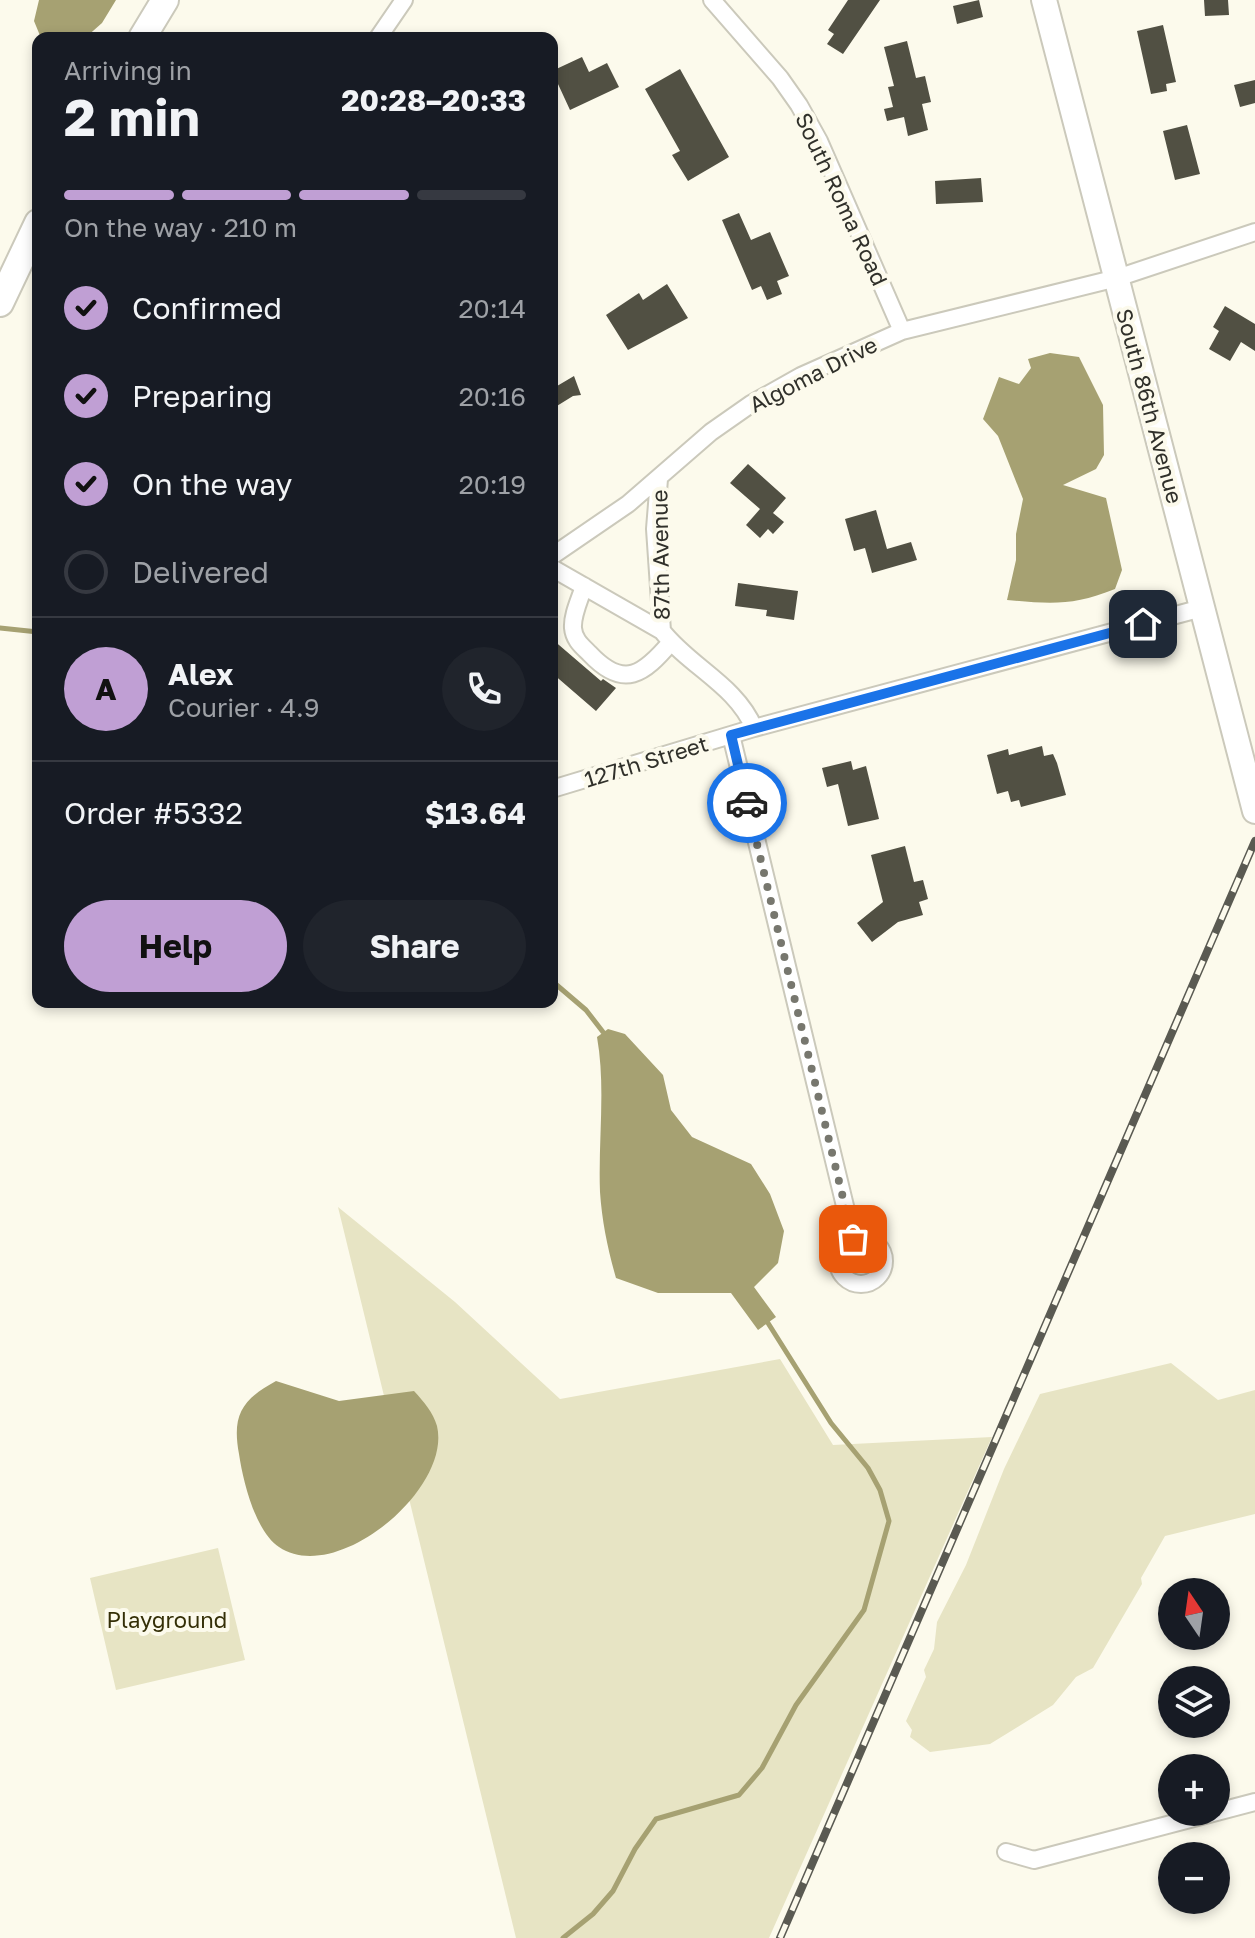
<!DOCTYPE html>
<html lang="en">
<head>
<meta charset="utf-8">
<style>
	:root { --surface:#171b24; --page:#20242c; --text:#f1f3f6; --muted:#9ea1a6; --line:#363941; --accent:#c09fd4 }
	body { margin:0; font-family:"Golos Text",sans-serif; background:var(--page); color:var(--text); height:100vh; display:flex; flex-direction:column; font-size:30px; white-space:nowrap }
	* { box-sizing:border-box; margin:0 }
	p { font-size:26px; color:var(--muted) }
	.icon { flex:none; width:44px; height:44px; fill:none; stroke:currentColor; stroke-width:2; stroke-linecap:round; stroke-linejoin:round }
	.map { position:relative; flex:1; overflow:hidden }
	.sheet { position:absolute; left:32px; top:32px; width:526px; height:976px; display:flex; flex-direction:column; background:var(--surface); border-radius:16px; box-shadow:0 4px 12px #0003 }
	.sheet>* { flex:none }
	.needle { width:52px; rotate:347deg }
	.buttons { position:absolute; left:1158px; top:1578px; display:grid; gap:16px }
	.buttons a { display:grid; place-items:center; width:72px; height:72px; border-radius:50%; background:var(--surface); box-shadow:0 4px 12px #0003; font-size:40px }
	.pin { position:absolute; display:grid; place-items:center; width:68px; height:68px; color:#fff; margin:-34px; border-radius:16px; box-shadow:0 4px 12px #0006 }
	.courier { position:absolute; display:grid; place-items:center; width:80px; height:80px; margin:-40px; border:6px solid #1a73e8; border-radius:50%; background:#fff; color:#222; box-shadow:0 2px 10px #0007 }
	.head em { font-style:normal; font-weight:700 }
	.head div { display:flex; flex-direction:column-reverse }
	.head { display:flex; align-items:center; justify-content:space-between; height:136px; padding:0 32px }
	h1 { font-size:52px; font-weight:700; line-height:60px }
	.bar { display:grid; grid-template-columns:repeat(4,1fr); gap:12px 8px; align-content:center; height:96px; padding:0 32px }
	.bar i { height:10px; border-radius:6px; background:var(--line) }
	.bar .on { background:var(--accent) }
	.bar p { grid-column:span 4 }
	.line { display:flex; align-items:center; gap:20px; padding:0 32px; border-top:2px solid var(--line) }
	.line div { flex:1 }
	.round { display:grid; place-items:center; flex:none; width:84px; height:84px; border-radius:42px; background:var(--page) }
	ol { padding:0 32px; list-style:none }
	li { display:flex; align-items:center; gap:24px; height:88px }
	li p { margin-inline-start:auto }
	li .icon { padding:8px; border-radius:50%; background:var(--accent); color:#111; stroke-width:4 }
	li:last-child { color:var(--muted) }
	li i { width:44px; height:44px; border:4px solid var(--line); border-radius:50% }
	.primary-button { display:flex; gap:16px; margin-top:auto; padding:16px 32px }
	.primary-button a { flex:1; height:92px; border-radius:48px; background:var(--accent); color:#111; font-size:32px; font-weight:700; line-height:92px; text-align:center }
	.primary-button a+a { background:var(--page); color:var(--text) }
	.map>svg:first-child { display:block }
</style>
</head>
<body>
<div class="map">
<svg width="1255" height="1938" viewBox="0 0 1255 1938">
	<rect width="100%" height="100%" fill="#fcfaec"/>
	<path fill="#e7e4c4" d="M338,1207L455,1302L560,1399L780,1359L833,1445L992,1437L769,1938H516Z
		M1171,1363L1218,1400L1255,1390V1514L1165,1536L1141,1578L1142,1584L1093,1668L1076,1677L1053,1705L990,1744L930,1752L910,1737L912,1730L906,1721L926,1677L924,1670L934,1649L937,1622L966,1565L1004,1469L1040,1394Z
		M218,1548L245,1660L116,1690L90,1578Z"/>
	<path fill="#a6a172" d="M39,0H116L102,23L85,38H41L34,21Z
		M1050,353L1079,357L1103,405L1104,455L1096,469L1063,485L1106,498L1122,570L1115,589C1073,606 1051,604 1007,600L1016,560V534L1023,499L998,436L983,419L999,377L1019,384L1031,368L1028,359Z
		M608,1029L625,1034L663,1075L671,1110L692,1137L751,1164L770,1194L784,1231L778,1263L754,1287L776,1317L758,1330L731,1293H658L616,1278C608,1250 602,1222 600,1192C598,1140 606,1088 597,1037Z
		M276,1381L339,1401L414,1391C424,1402 433,1412 437,1426C452,1489 336,1586 279,1547C255,1531 243,1481 239,1454C232,1416 241,1400 276,1381Z"/>
	<g fill="none" stroke-linecap="round" stroke-linejoin="round">
		<path stroke="#a6a172" stroke-width="5" d="M0,628L38,632
			M552,981L586,1010L603,1032
			M563,1938L593,1914L613,1891L635,1849L656,1819L739,1795L762,1768L796,1705L864,1610L889,1521L880,1490L868,1468L831,1423L768,1323"/>
	</g>
	<path fill="#515043" d="M848,0H880L843,54L827,44L834,34L828,30Z
		M979,0L983,17L957,24L953,6Z
		M1204,0H1228L1229,15L1205,16Z
		M1163,25L1176,82L1166,84L1167,91L1151,94L1137,31Z
		M907,41L916,78L925,76L931,102L922,104L928,130L908,136L904,117L887,121L884,109L893,107L888,87L894,86L884,47Z
		M582,57L589,72L607,63L619,87L570,110L552,71Z
		M680,69L729,157L688,181L672,155L680,151L645,89Z
		M1255,80V103L1240,107L1234,85Z
		M1187,125L1200,174L1175,180L1163,131Z
		M981,178L983,202L936,204L935,181Z
		M739,213L751,240L770,232L789,276L777,281L782,294L767,300L761,286L752,290L722,220Z
		M667,284L688,318L628,350L606,315L639,293L643,300Z
		M1225,306L1255,324V351L1241,342L1230,361L1209,349L1219,331L1213,327Z
		M574,376L581,395L573,396L552,409V389Z
		M748,464L786,498L773,513L784,522L773,534L768,529L760,538L746,525L760,509L730,483Z
		M876,510L887,549L911,542L917,560L872,573L865,548L854,551L845,519Z
		M738,583L798,591L794,620L766,616L767,610L735,606Z
		M552,639L601,681L603,679L616,688L596,711L552,673Z
		M1042,746L1044,756L1053,754L1057,763L1066,795L1021,807L1019,800L1011,802L1008,791L997,794L987,755L1008,749L1009,755Z
		M851,761L853,770L866,766L879,819L848,826L838,784L827,787L822,768Z
		M905,846L914,882L923,880L928,899L919,902L923,915L898,922L872,942L857,923L883,902L871,855Z"/>
	<g fill="none" stroke-linecap="round" stroke-linejoin="round">
		<defs>
			<path id="street" d="M712,0L780,78L799,105L819,141L902,331
				M378,38L404,0
				M659,479L655,529L662,631
				M552,556L628,504L711,432L751,404L801,376L902,331L1117,278L1255,232
				M552,568L662,631C690,667 736,685 754,728
				M584,586C580,599 572,615 573,628C574,640 582,646 590,654C624,690 644,674 671,642
				M731,735L853,1239
				M552,789L754,728L1202,608
				M838 1261a23 23 0 1 1 46 0a23 23 0 1 1-46 0Z
				M1006,1852L1034,1860L1255,1802"/>
			<path id="secondary" d="M1044,0L1255,811"/>
			<path id="primary" d="M142,38L165,0
				M0,303L38,223"/>
		</defs>
		<use href="#street" stroke="#cbc9bb" stroke-width="20"/>
		<use href="#secondary" stroke="#cbc9bb" stroke-width="28"/>
		<use href="#primary" stroke="#cbc9bb" stroke-width="30"/>
		<use href="#street" stroke="#fff" stroke-width="16"/>
		<use href="#secondary" stroke="#fff" stroke-width="24"/>
		<use href="#primary" stroke="#fff" stroke-width="26"/>
		<defs>
			<path id="rail" d="M780,1938L1255,841"/>
		</defs>
		<use href="#rail" stroke="#5a5a52" stroke-width="8"/>
		<use href="#rail" stroke="#fcfaec" stroke-width="5" stroke-dasharray="15" stroke-linecap="butt"/>
	</g>
	<g fill="none" stroke-linecap="round" stroke-linejoin="round">
		<path stroke="#77776e" stroke-width="8" stroke-dasharray="0 14.4" d="M747,803L853,1239"/>
		<path stroke="#1a73e8" stroke-width="10" d="M747,803L731,735L1143,624"/>
	</g>
	<g text-anchor="middle" dominant-baseline="central" stroke-width="8" stroke-linejoin="round" paint-order="stroke">
		<g font-size="22" fill="#30302a" stroke="#fcfaec">
			<text transform="translate(842 199) rotate(65)">South Roma Road</text>
			<text transform="translate(813 374) rotate(-27)">Algoma Drive</text>
			<text transform="translate(1150 406) rotate(75)">South 86th Avenue</text>
			<text transform="translate(660 555) rotate(-91)">87th Avenue</text>
			<text transform="translate(646 761) rotate(-17)">127th Street</text>
		</g>
		<g font-size="22" fill="#342f07" stroke="#fcfaec">
			<text x="167" y="1619">Playground</text>
		</g>
	</g>
</svg>
<div class="buttons">
<a><svg class="needle" viewBox="-14 -14 28 28"><path d="M0-13l5 13h-10z" fill="#e53935"/><path d="M0 13l5-13h-10z" fill="#9ea1a6"/></svg></a>
<a><svg class="icon" aria-label="layers" viewBox="0 0 24 24"><path d="M12 4l9 5-9 5-9-5zM3 14l9 5 9-5"/></svg></a>
<a>+</a>
<a>−</a>
</div>
<div class="pin" style="left:853px;top:1239px;background:#ea580c"><svg class="icon" aria-label="bag" viewBox="0 0 24 24"><path d="M5 8h14l-1 12H6zM9 8a3 3 0 0 1 6 0"/></svg></div>
<div class="pin" style="left:1143px;top:624px;background:#1f2937"><svg class="icon" aria-label="home" viewBox="0 0 24 24"><path d="M3 11l9-7 9 7M6 9v11h12V9"/></svg></div>
<div class="courier" style="left:747px;top:803px"><svg class="icon" aria-label="car" viewBox="0 0 24 24"><path d="M5 17H2v-5l4-1 3-4h7l3 4 3 1v5h-3M9 17h6M6 11h13"/><circle cx="7" cy="17" r="2"/><circle cx="17" cy="17" r="2"/></svg></div>
<section class="sheet">
<div class="head"><div><h1>2 min</h1><p>Arriving in</p></div><em>20:28–20:33</em></div>
<div class="bar"><i class="on"></i><i class="on"></i><i class="on"></i><i></i><p>On the way · 210 m</p></div>
<ol>
<li><svg class="icon" aria-label="check" viewBox="0 0 24 24"><path d="M5 12l5 5 9-10"/></svg>Confirmed<p>20:14</p></li>
<li><svg class="icon" aria-label="check" viewBox="0 0 24 24"><path d="M5 12l5 5 9-10"/></svg>Preparing<p>20:16</p></li>
<li><svg class="icon" aria-label="check" viewBox="0 0 24 24"><path d="M5 12l5 5 9-10"/></svg>On the way<p>20:19</p></li>
<li><i></i>Delivered</li>
</ol>
<div class="line" style="height:144px"><b class="round" style="background:var(--accent);color:#111">A</b><div><b>Alex</b><p>Courier · 4.9</p></div><a class="round"><svg class="icon" aria-label="phone" viewBox="0 0 24 24"><path d="M5 4h4l2 5-3 2q2 4 5 5l2-3 5 2v4C11 20 4 13 5 4z"/></svg></a></div>
<div class="line" style="height:104px"><div>Order #5332</div><b>$13.64</b></div>
<div class="primary-button"><a>Help</a><a>Share</a></div>
</section>
</div>
</body>
</html>
